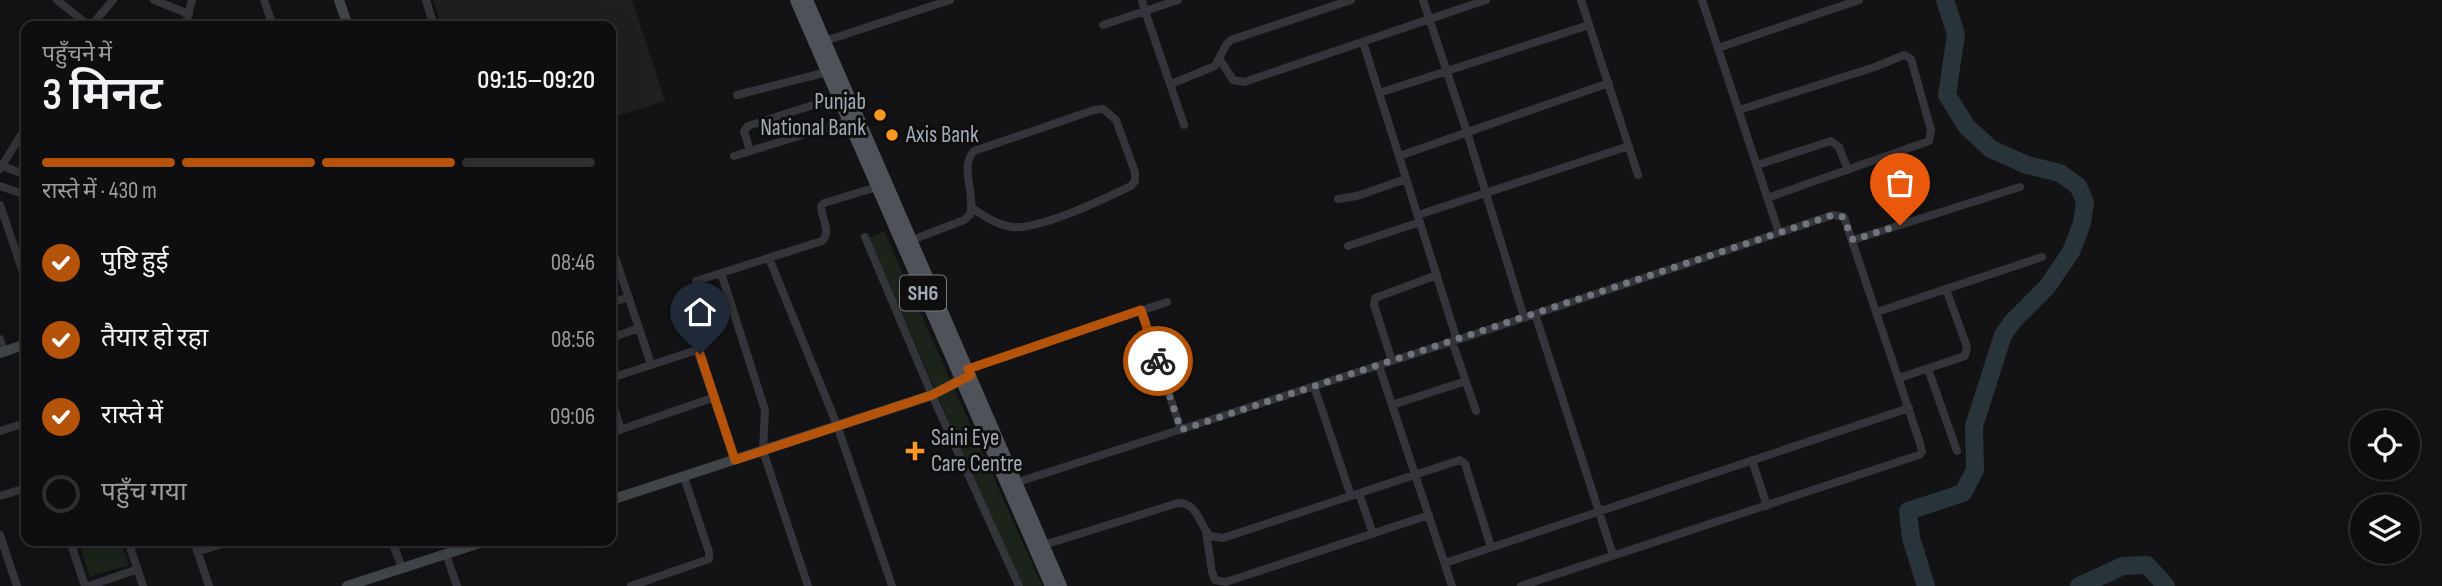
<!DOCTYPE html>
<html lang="hi">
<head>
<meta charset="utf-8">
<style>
	:root { --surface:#0e0e10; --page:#1c1c1e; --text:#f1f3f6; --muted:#9b9c9f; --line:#2e2e30; --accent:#b45309 }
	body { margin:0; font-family:"Sofia Sans Condensed","Noto Sans Devanagari",sans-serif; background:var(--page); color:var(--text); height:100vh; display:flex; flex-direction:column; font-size:26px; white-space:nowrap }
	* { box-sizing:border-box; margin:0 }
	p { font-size:23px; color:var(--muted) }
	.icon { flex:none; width:38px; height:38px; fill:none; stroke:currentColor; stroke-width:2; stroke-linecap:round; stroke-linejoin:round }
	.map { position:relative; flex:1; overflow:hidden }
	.sheet { position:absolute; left:21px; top:21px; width:595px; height:525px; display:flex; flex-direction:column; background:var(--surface); border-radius:14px; box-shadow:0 7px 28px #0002,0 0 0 2px var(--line) }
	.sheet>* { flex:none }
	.buttons { position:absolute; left:2350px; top:410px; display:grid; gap:14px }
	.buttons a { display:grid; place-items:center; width:70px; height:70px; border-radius:50%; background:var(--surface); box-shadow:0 7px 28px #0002,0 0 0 2px var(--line); font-size:35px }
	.pin { position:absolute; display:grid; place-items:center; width:60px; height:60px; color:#fff; margin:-72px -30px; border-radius:50% 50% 50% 0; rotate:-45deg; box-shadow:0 0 7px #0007 }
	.pin .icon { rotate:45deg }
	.courier { position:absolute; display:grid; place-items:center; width:70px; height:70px; margin:-35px; border:5px solid #b45309; border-radius:50%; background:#fff; color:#222; box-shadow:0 2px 9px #0007 }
	.overview em { font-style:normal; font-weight:600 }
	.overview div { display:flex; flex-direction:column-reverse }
	.overview { display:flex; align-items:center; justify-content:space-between; height:119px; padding:0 21px }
	h1 { font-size:46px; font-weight:600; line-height:52px }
	.bar { display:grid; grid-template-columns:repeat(4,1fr); gap:10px 7px; align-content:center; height:84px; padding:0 21px }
	.bar i { height:9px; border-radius:5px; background:var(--line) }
	.bar .selected { background:var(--accent) }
	.bar p { grid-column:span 4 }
	ol { padding:0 21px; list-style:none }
	li { display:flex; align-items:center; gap:21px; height:77px }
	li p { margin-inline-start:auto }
	li .icon { padding:7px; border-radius:50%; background:var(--accent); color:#fff; stroke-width:4 }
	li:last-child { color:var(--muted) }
	li i { width:38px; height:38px; border:4px solid var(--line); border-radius:50% }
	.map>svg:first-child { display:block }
</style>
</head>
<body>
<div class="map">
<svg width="2442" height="586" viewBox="0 0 2442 586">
	<rect width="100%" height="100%" fill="#131315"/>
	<path fill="#1f1f22" d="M433,0H632L665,101L611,118V26H442Z"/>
	<path fill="#1b231b" d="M884,231L1042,586H1021L869,238Z
		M78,541H120L129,565L90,577Z"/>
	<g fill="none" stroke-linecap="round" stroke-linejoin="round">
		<path stroke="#283439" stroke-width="18" d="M1926,586L1911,538L1908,511L1963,493L1975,470L1974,426L2003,335L2013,321L2047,287L2071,252L2082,223L2085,202L2078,186L2060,173L2027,165L1991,149L1967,127L1947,95L1956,34L1945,0
			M2079,586L2123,566L2147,565L2166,586"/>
		<path stroke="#33353a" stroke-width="8" d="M57,0L89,26
			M154,0L189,14
			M264,0L273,26
			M426,0L434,26
			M1142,0L1145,11L1178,0
			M1423,0L1467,132L1524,317
			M1581,0L1638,175
			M1702,0L1779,233
			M1103,25L1145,11L1184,125
			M91,26L113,0
			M185,26L192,0
			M825,41L950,0
			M1363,42L1457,340
			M1718,48L1859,0
			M1220,60L1233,80L1244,82L1486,0
			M1171,84L1215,66L1226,45L1231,40L1351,0
			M1379,93L1589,25
			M737,95L827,72
			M1739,110L1875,67L1904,55L1911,59L1931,130L1929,141L1767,198
			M750,151L744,131L748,126L838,97
			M734,156L848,121
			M1399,156L1609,83
			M0,165L26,175
			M1757,165L1831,141L1839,147L1848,170
			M0,169L26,127
			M0,186L26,195
			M1338,199L1357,196L1406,179
			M0,205L26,281
			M1418,215L1629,146
			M865,237L932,395L1019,586
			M912,240L964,220L970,215C976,195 959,166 974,151L1094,110L1103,109L1116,120L1135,172V181L1131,186C1104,199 1040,230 1012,227C997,225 984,216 972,208
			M1853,240L2020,187
			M611,245L651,364
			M1348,246L1420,222
			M769,258L837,425L892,586
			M721,273L765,410L763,451L808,586
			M696,281L822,241C832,232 821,218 821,206L824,203L877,187
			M611,303L629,297
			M1141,310L1181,430
			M1877,312L2042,257
			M1535,314L1613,555
			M611,338L639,328
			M0,339L4,351
			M1452,341L1476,411
			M1392,361L1374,305L1375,298L1437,275
			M1379,366L1452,586
			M968,369L1167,302
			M1928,369L1957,451
			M611,378L697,350L735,460
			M1899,378L1965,356L1967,347L1946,289
			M1314,386L1351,496
			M611,399L621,429
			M1392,405L1466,381
			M0,431L26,423
			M611,433L715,397
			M1752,460L1767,506
			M1018,482L1457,340L1833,215L1844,217L1920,443L1922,452L1919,455L1521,586
			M1359,493L1373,534
			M0,496L26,488
			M1206,532L1212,572L1215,580L1226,582L1429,515
			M0,535L17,586
			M70,541L85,586
			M128,541L143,586
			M194,541L209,586
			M392,541L402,568
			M1044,545L1178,503C1197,502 1199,524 1210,536L1223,538L1460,460L1465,464L1491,547
			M197,552L231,541
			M446,554L457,586
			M1445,563L1909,408
			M89,586L138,569
			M631,586L709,559V552L684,477"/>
		<path stroke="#41454a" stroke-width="10" d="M339,0L348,26
			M0,353L26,344
			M611,500L932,395L968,376
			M347,586L486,541"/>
		<path stroke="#4f5359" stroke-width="12" d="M796,0L1051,586
			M807,0L1061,586"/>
	</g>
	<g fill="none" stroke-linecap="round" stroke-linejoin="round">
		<path stroke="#71767e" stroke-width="7" stroke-dasharray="0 12.6" d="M1158,361L1181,430L1833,215L1843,217L1853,240L1900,225"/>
		<path stroke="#b45309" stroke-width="9" d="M700,354L735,460L932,395L971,375L968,369L1141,310L1158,361"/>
	</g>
	<g fill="#ff9620" stroke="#0e0e0f" stroke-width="2.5">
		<circle cx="880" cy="115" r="7"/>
		<circle cx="892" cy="135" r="7"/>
		<path d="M911.5 440.5h7v7h7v7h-7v7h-7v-7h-7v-7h7z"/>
	</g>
	<g text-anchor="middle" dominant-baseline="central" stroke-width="6" stroke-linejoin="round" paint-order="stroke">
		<rect fill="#0e0e0f" stroke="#767c84" stroke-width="2" x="900" y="275.5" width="46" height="35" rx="5"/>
		<g font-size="21" font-weight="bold" fill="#a3abb6">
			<text x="923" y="293">SH6</text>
		</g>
		<g font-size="23" fill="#a3abb6" stroke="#0e0e0f" text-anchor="start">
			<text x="866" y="102" text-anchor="end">Punjab<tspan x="866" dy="26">National Bank</tspan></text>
			<text x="906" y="135">Axis Bank</text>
			<text x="931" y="438">Saini Eye<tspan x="931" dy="26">Care Centre</tspan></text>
		</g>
	</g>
</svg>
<div class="buttons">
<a><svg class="icon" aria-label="locate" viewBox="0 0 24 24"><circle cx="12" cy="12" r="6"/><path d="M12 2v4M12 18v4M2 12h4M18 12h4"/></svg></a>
<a><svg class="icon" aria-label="layers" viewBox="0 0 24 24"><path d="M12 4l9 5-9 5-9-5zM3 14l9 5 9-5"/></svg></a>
</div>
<div class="pin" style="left:1900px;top:225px;background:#ea580c"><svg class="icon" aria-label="bag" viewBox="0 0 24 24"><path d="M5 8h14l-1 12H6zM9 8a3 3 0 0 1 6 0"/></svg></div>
<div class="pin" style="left:700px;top:354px;background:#1f2937"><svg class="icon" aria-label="home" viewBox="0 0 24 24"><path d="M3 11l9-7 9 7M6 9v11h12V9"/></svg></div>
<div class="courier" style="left:1158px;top:361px"><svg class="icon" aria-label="bike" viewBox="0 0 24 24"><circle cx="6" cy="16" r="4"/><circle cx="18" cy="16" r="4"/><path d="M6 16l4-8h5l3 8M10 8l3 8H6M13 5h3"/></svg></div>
<section class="sheet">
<div class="overview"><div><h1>3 मिनट</h1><p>पहुँचने में</p></div><em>09:15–09:20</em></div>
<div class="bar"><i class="selected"></i><i class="selected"></i><i class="selected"></i><i></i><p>रास्ते में · 430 m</p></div>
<ol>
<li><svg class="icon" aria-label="check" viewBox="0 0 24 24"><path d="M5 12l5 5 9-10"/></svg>पुष्टि हुई<p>08:46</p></li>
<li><svg class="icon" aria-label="check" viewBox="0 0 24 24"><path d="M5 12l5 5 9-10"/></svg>तैयार हो रहा<p>08:56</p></li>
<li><svg class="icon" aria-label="check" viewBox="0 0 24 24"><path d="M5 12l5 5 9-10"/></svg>रास्ते में<p>09:06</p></li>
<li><i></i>पहुँच गया</li>
</ol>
</section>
</div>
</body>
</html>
